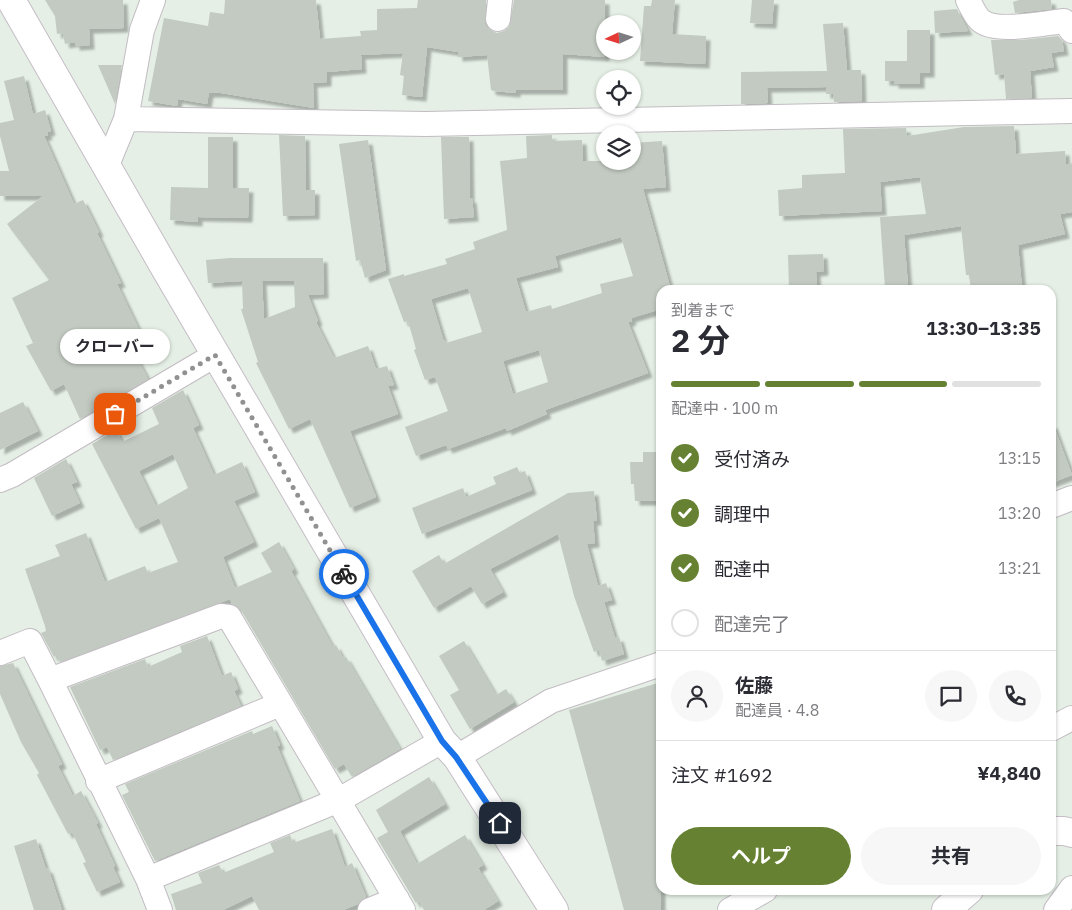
<!DOCTYPE html>
<html lang="ja">
<head>
<meta charset="utf-8">
<style>
	:root { --surface:#fff; --page:#f7f7f7; --text:#2b2b33; --muted:#7c7c81; --line:#e1e1e2; --accent:#658131 }
	body { margin:0; font-family:"IBM Plex Sans","Noto Sans JP",sans-serif; background:var(--page); color:var(--text); height:100vh; display:flex; flex-direction:column; font-size:19px; white-space:nowrap }
	* { box-sizing:border-box; margin:0 }
	p { font-size:16px; color:var(--muted) }
	.icon { flex:none; width:28px; height:28px; fill:none; stroke:currentColor; stroke-width:2; stroke-linecap:round; stroke-linejoin:round }
	.map { position:relative; flex:1; overflow:hidden }
	.sheet { position:absolute; left:656px; top:285px; width:400px; height:610px; display:flex; flex-direction:column; background:var(--surface); border-radius:15px; box-shadow:0 1px 4px #0004 }
	.sheet>* { flex:none }
	.needle { width:32px; rotate:266deg }
	.fabs { position:absolute; left:596px; top:15px; display:grid; gap:10px }
	.fabs a { display:grid; place-items:center; width:45px; height:45px; border-radius:50%; background:var(--surface); box-shadow:0 1px 4px #0004; font-size:25px }
	.pin { position:absolute; display:grid; place-items:center; width:42px; height:42px; color:#fff; margin:-21px; border-radius:10px; box-shadow:0 2px 8px #0006 }
	.courier { position:absolute; display:grid; place-items:center; width:50px; height:50px; margin:-25px; border:4px solid #1a73e8; border-radius:50%; background:#fff; color:#222; box-shadow:0 1px 6px #0007 }
	.bubble { position:absolute; height:35px; border-radius:18px; background:var(--surface); box-shadow:0 1px 4px #0004; font-size:16px; font-weight:700; line-height:35px; text-align:center }
	.head em { font-style:normal; font-weight:700 }
	.head div { display:flex; flex-direction:column-reverse }
	.head { display:flex; align-items:center; justify-content:space-between; height:85px; padding:0 15px }
	h1 { font-size:32px; font-weight:700; line-height:38px }
	.bar { display:grid; grid-template-columns:repeat(4,1fr); gap:8px 5px; align-content:center; height:60px; padding:0 15px }
	.bar i { height:6px; border-radius:4px; background:var(--line) }
	.bar .on { background:var(--accent) }
	.bar p { grid-column:span 4 }
	.line { display:flex; align-items:center; gap:12px; padding:0 15px; border-top:1px solid var(--line) }
	.line div { flex:1 }
	.round { display:grid; place-items:center; flex:none; width:52px; height:52px; border-radius:26px; background:var(--page) }
	ol { padding:0 15px; list-style:none }
	li { display:flex; align-items:center; gap:15px; height:55px }
	li p { margin-inline-start:auto }
	li .icon { padding:5px; border-radius:50%; background:var(--accent); color:#fff; stroke-width:4 }
	li:last-child { color:var(--muted) }
	li i { width:28px; height:28px; border:2px solid var(--line); border-radius:50% }
	.primary-button { display:flex; gap:10px; margin-top:auto; padding:10px 15px }
	.primary-button a { flex:1; height:58px; border-radius:30px; background:var(--accent); color:#fff; font-size:20px; font-weight:700; line-height:58px; text-align:center }
	.primary-button a+a { background:var(--page); color:var(--text) }
	.map>svg:first-child { display:block }
</style>
</head>
<body>
<div class="map">
<svg width="1072" height="910" viewBox="0 0 1072 910">
	<defs>
		<filter id="shadow"><feDropShadow dx="4.5" dy="4.5" stdDeviation="1" flood-color="#0004"/></filter>
	</defs>
	<rect width="100%" height="100%" fill="#e5efe5"/>
	<path fill="#c2cac1" fill-rule="evenodd" filter="url(#shadow)" d="M45,0H123L124,28L89,29L90,45L75,46V42L65,44L63,33L57,34L55,16Z
		M225,0H316L320,39L361,36L360,31L377,30V9L417,8L418,0H486L485,24L490,30L497,33L504,31L509,27L514,0H605V57L563,54V90H516V93L494,91L491,90L487,55L458,57V52L427,47L422,97L402,95L404,76L400,75L403,53L361,55L362,69L327,72V82L313,83L314,108L221,93H209L207,104L178,99L177,106L148,101L164,18L208,26L210,12L224,14Z
		M652,0H675L672,34L706,36L705,64L640,61L644,6H651Z
		M752,0H774L772,24L750,23Z
		M1019,0H1051L1052,9L1015,13L1013,2Z
		M957,9L968,31L935,33L934,11Z
		M843,23L847,70H861L862,101L834,102L833,94H826V87L767,88L768,103L741,104V72L827,71L823,24Z
		M907,30H930V73H920V84H894V81H885V61H907Z
		M1058,36L1062,40L1064,51L1051,53L1054,67L1030,71L1032,98L1006,99L1004,74L995,75L991,40H1021Z
		M98,65H122L115,104Z
		M24,76L33,114L45,110L51,131L47,132L48,136H44L74,204L83,200L99,232L97,233L121,283L117,284L141,334L128,341L148,379L80,419L64,384L51,391L26,346L33,343L12,298L49,280L7,224L43,196H0V171H9L0,136V123L14,120L4,81Z
		M1014,126L1016,154L1065,151L1066,165L1072,163V212L1060,214L1065,234L1018,245L1022,288L971,290L969,275H966L961,226L904,235L908,286L885,288L880,217L926,214L920,177L880,182L882,211L779,216L778,190L802,188V175L845,173L843,129L906,128L907,136L964,127Z
		M279,135L305,136L306,190H315V215L283,216Z
		M552,135V141L582,140L583,161H632V143L662,141L666,187L643,189L671,290H661V309L631,318L632,321L628,322L648,373L545,410L547,414L507,431L506,428L448,449L446,445L416,456L405,427L448,411L435,377L425,380L414,350L416,349L408,321L404,322L388,279L404,274V276L447,264L445,259L475,249L473,242L507,230L500,161L527,158L526,136ZM621,237L633,276L600,284L602,293L552,309L551,305L526,312L516,278L558,267L555,256ZM468,288L482,332L446,343L443,339L431,299ZM539,350L548,382L513,394L503,361Z
		M208,137H233V188H249L248,218L198,217V222L170,220L171,187L208,188Z
		M441,137H469L470,199L472,198L474,217L444,219Z
		M368,140L386,270L365,278L360,260L356,261L339,144Z
		M823,254L824,271L816,272L817,290H789L788,255Z
		M230,258H323L324,294L308,295L318,321L316,322L334,358L368,346L376,369L387,366L394,385L388,386L398,414L350,431L376,497L350,508L310,419L289,429L256,363L258,362L241,309H243L242,281L208,283L206,260ZM262,281H294L295,307L264,319Z
		M183,390L199,425L193,428L214,475L242,462L255,492L234,501L254,542L223,557L235,588L272,572L261,553L279,542L294,569L291,571L333,647L336,645L343,658L346,657L400,749L352,777L344,764L335,769L241,610L232,604L230,599L60,662L57,655L54,657L41,633L46,631L45,626L25,569L60,556L55,545L86,533L105,582L145,566L148,573L178,562L159,518L136,529L92,444L116,430L122,442L159,424L152,408ZM173,454L188,488L156,506L139,471Z
		M23,402L38,431L0,450V413Z
		M1051,424H1053L1072,475L1051,483Z
		M643,452H658L660,501H635L634,484H631L630,462H643Z
		M66,459L77,482L71,484L80,503L52,516L34,478Z
		M517,467L520,473L525,471L532,490L422,534L412,508L463,488L466,497L496,484L493,477Z
		M594,491L597,521H593L595,543L587,544L598,586L606,583L612,600L604,602L615,638L619,637L624,654L602,661L599,650L594,652L574,596L558,534L490,569L503,592L482,604L471,586L434,608L412,571L439,555L444,564L568,493Z
		M207,636L222,676L231,672L238,689L234,691L241,706L113,760L107,747L100,750L70,687L145,659L148,667L182,652L180,646Z
		M464,641L496,695L506,689L514,702L470,729L450,695L459,690L439,656Z
		M13,663L62,764L58,766L73,796L81,791L98,823L96,824L115,866L113,867L120,882L97,892L83,863L86,862L72,832L68,834L37,775L39,773L21,742L0,694V666Z
		M661,682V910H624L569,710Z
		M272,726L280,745L277,746L300,801L155,861L122,795L129,792L125,784L252,731L253,734Z
		M429,777L445,804L400,831L417,864L465,835L483,865L478,868L498,901L484,910H424L419,901L416,903L377,838L388,832L376,810Z
		M332,829L345,867L352,863L366,897L358,904L343,910H259L252,896L223,910H176L171,894L202,883L198,873L219,865L223,873L274,852L270,843L290,835L293,843Z
		M36,839L46,869L48,868L62,910H34L14,846Z"/>
	<g fill="none" stroke-linecap="round" stroke-linejoin="round">
		<defs>
			<path id="street" d="M968,0C971,6 975,15 980,20C995,34 1044,23 1064,21L1072,31
				M498,19L500,0
				M126,119L426,124L1072,111
				M107,165L126,119L142,30L153,0
				M0,480L12,475L215,355
				M1051,506L1072,498
				M0,653L30,641L50,680
				M1051,729L1072,718
				M457,757L551,701L661,664
				M98,781L280,704
				M148,879L339,800L442,741
				M160,910L148,879L50,680L221,616L229,617L403,910
				M370,910L397,899
				M730,910L765,890
				M1056,910L1072,888"/>
			<path id="secondary" d="M11,0L165,268L442,741L457,757L554,910
				M1051,831H1064L1072,833
				M946,910L969,890"/>
		</defs>
		<use href="#street" stroke="#c2bcc3" stroke-width="26"/>
		<use href="#secondary" stroke="#c5bdc6" stroke-width="30"/>
		<use href="#street" stroke="#fff" stroke-width="24"/>
		<use href="#secondary" stroke="#fff" stroke-width="28"/>
	</g>
	<g fill="none" stroke-linecap="round" stroke-linejoin="round">
		<path stroke="#919092" stroke-width="5" stroke-dasharray="0 9" d="M115,414L215,355L344,574"/>
		<path stroke="#1a73e8" stroke-width="6" d="M344,574L442,741L456,757L500,823"/>
	</g>
</svg>
<div class="fabs">
<a><svg class="needle" viewBox="-14 -14 28 28"><path d="M0-13l5 13h-10z" fill="#e53935"/><path d="M0 13l5-13h-10z" fill="#7c7c81"/></svg></a>
<a><svg class="icon" aria-label="locate" viewBox="0 0 24 24"><circle cx="12" cy="12" r="6"/><path d="M12 2v4M12 18v4M2 12h4M18 12h4"/></svg></a>
<a><svg class="icon" aria-label="layers" viewBox="0 0 24 24"><path d="M12 4l9 5-9 5-9-5zM3 14l9 5 9-5"/></svg></a>
</div>
<div class="pin" style="left:115px;top:414px;background:#ea580c"><svg class="icon" aria-label="bag" viewBox="0 0 24 24"><path d="M5 8h14l-1 12H6zM9 8a3 3 0 0 1 6 0"/></svg></div>
<div class="pin" style="left:500px;top:823px;background:#1f2937"><svg class="icon" aria-label="home" viewBox="0 0 24 24"><path d="M3 11l9-7 9 7M6 9v11h12V9"/></svg></div>
<div class="courier" style="left:344px;top:574px"><svg class="icon" aria-label="bike" viewBox="0 0 24 24"><circle cx="6" cy="16" r="4"/><circle cx="18" cy="16" r="4"/><path d="M6 16l4-8h5l3 8M10 8l3 8H6M13 5h3"/></svg></div>
<div class="bubble" style="left:60px;top:329px;width:110px">クローバー</div>
<section class="sheet">
<div class="head"><div><h1>2 分</h1><p>到着まで</p></div><em>13:30–13:35</em></div>
<div class="bar"><i class="on"></i><i class="on"></i><i class="on"></i><i></i><p>配達中 · 100 m</p></div>
<ol>
<li><svg class="icon" aria-label="check" viewBox="0 0 24 24"><path d="M5 12l5 5 9-10"/></svg>受付済み<p>13:15</p></li>
<li><svg class="icon" aria-label="check" viewBox="0 0 24 24"><path d="M5 12l5 5 9-10"/></svg>調理中<p>13:20</p></li>
<li><svg class="icon" aria-label="check" viewBox="0 0 24 24"><path d="M5 12l5 5 9-10"/></svg>配達中<p>13:21</p></li>
<li><i></i>配達完了</li>
</ol>
<div class="line" style="height:90px"><a class="round"><svg class="icon" aria-label="person" viewBox="0 0 24 24"><circle cx="12" cy="8" r="4"/><path d="M4 21q1-7 8-7t8 7"/></svg></a><div><b>佐藤</b><p>配達員 · 4.8</p></div><a class="round"><svg class="icon" aria-label="chat" viewBox="0 0 24 24"><path d="M4 5h16v11H9l-5 4z"/></svg></a><a class="round"><svg class="icon" aria-label="phone" viewBox="0 0 24 24"><path d="M5 4h4l2 5-3 2q2 4 5 5l2-3 5 2v4C11 20 4 13 5 4z"/></svg></a></div>
<div class="line" style="height:65px"><div>注文 #1692</div><b>¥4,840</b></div>
<div class="primary-button"><a>ヘルプ</a><a>共有</a></div>
</section>
</div>
</body>
</html>
